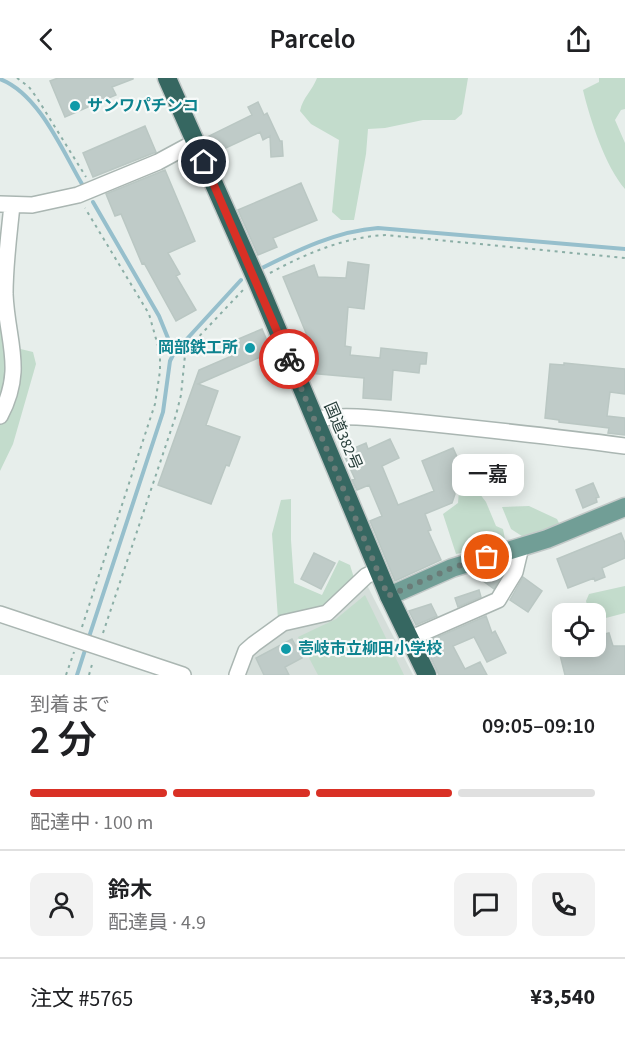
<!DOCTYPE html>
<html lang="ja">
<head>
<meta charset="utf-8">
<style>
	:root { --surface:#fff; --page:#f2f2f2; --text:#202124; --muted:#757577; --line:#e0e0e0; --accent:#d93025 }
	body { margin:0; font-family:"Source Sans 3","Noto Sans JP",sans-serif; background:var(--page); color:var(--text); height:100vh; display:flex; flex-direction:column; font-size:22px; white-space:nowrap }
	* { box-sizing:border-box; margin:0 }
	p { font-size:20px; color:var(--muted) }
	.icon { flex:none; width:33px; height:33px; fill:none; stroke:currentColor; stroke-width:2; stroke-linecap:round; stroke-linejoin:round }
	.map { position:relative; height:597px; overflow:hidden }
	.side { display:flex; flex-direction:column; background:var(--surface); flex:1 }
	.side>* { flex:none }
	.buttons { position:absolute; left:552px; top:525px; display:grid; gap:12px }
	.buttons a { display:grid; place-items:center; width:54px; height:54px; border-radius:12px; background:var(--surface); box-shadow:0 3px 15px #0003; font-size:30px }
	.pin { position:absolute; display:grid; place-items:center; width:51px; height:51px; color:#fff; margin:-26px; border:3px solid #fff; border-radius:50%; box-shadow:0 2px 6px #0007 }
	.courier { position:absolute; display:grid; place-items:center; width:60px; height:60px; margin:-30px; border:4px solid #d93025; border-radius:50%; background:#fff; color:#222; box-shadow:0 2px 8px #0007 }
	.bubble { position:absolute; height:42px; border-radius:12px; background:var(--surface); box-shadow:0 3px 15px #0003; font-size:20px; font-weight:600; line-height:42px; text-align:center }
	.head em { font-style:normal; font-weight:600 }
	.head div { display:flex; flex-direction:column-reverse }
	.head { display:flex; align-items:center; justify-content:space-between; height:102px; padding:0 30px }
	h1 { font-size:39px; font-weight:600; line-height:45px }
	.bar { display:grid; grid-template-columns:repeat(4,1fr); gap:9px 6px; align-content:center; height:72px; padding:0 30px }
	.bar i { height:8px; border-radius:4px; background:var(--line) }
	.bar .current { background:var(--accent) }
	.bar p { grid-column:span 4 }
	.line { display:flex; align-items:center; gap:15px; padding:0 30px; border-top:2px solid var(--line) }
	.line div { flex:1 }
	.round { display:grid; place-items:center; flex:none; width:63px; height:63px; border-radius:12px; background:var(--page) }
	header { display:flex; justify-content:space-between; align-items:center; height:78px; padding:0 30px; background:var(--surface); font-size:27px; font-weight:600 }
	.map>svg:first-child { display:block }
</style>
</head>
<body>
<header><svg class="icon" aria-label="back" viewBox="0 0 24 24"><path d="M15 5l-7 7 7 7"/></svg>Parcelo<svg class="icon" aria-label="share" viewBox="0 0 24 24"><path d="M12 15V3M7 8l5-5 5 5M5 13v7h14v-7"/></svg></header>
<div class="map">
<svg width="625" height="597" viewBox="0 0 625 597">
	<rect width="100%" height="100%" fill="#e7eeeb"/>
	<path fill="#d5deda" d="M367,507L413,597H241L252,575L286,549Z"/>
	<path fill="#c3dccc" d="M317,0H468L462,36L455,42H423L385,50L368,51L366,76L354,142H341L332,134L339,62L311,46L300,33C303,19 312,13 317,0Z
		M599,0H625V31L621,32L615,42L625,65V111C605,88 590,41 583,12L599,4Z
		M0,196L8,268L33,274L36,286L13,366L0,393Z
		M473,407L486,424L496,448L503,451L505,461L502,467L456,476L443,436L458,425L459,413Z
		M291,421V462L294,505L322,517L339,482L350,487L354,500L323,531L278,541L272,456L281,422Z
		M529,428L557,441L562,451L528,462L511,451L502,429Z
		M625,508V535L598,542L596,541V536L589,535L586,523L589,516Z
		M365,517L404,597H318L298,559L336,541Z"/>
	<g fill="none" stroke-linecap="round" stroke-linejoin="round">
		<path stroke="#96bfcc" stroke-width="4" d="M0,1C39,16 62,72 82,106
			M93,124L159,238L174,275
			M262,190C298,172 337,153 378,150L625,171
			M88,562L163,334L170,283L174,275L241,202
			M77,597L86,569"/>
	</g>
	<path fill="#bfcbc8" stroke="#bac7c3" stroke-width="1.5" d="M58,0H133V1L112,9L116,17L65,39L50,3Z
		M258,24L264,37L267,35L280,63H282L283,78L271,79L270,58L263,62L260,54L215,75L207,59L252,37L248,29Z
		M145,48L156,74L93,99L83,75Z
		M165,92L195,163L168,175L180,196L176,198L196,232L176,243L144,185L142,186L121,136L115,138L106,116Z
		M301,105L317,142L273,160L277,169L258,177L238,132Z
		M348,184L369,187L364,231L348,229L345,268L351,269L350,277L380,280L381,270L427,275L426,286H420L419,295L393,292L391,322L363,320L364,300L308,295L311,267L283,199L314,187L318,199L346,200Z
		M262,251L272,274L198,306L218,313L206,347L240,359L229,388L226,387L211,426L158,407L199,292L234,277L229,265Z
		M564,285L625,291V316L610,314L607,338L625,340V357L608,355L609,350L559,344V342L545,340L550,286L564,287Z
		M390,361L399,380L382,388L398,427L434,413L422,383L453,370L468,403L453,410L455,416L452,425L425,436L431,452L428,453L441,482L395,503L370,443L382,438L369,407L357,412L352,402L355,401L343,375L366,365L368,371Z
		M593,405L599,419L596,420L597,424L583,430L576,412Z
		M621,455L625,465V480L602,490L605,499L595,503L594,500L568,510L557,481Z
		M314,475L335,485L321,511L301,501Z
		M496,488L502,496L494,511L483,503L476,495Z
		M523,499L542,513L528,534L510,522Z
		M479,512L481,519L458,529L455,520Z
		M431,526L437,538L416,547L409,533Z
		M486,538L492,555L495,553L506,575L487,584L474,559L453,568L465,591L480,584L487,597H439L424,565Z
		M609,555L613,568H625V597H565L560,577L570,574L569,568H596V558Z
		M292,561L302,580L285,589L289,597H264L256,580Z"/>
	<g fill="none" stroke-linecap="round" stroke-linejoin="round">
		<defs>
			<path id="minor" d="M0,126L32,127L78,117L158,84L195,64
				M0,338C25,291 7,264 5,216C5,186 9,157 12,127
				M315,341C351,335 389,342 425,345C492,352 558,359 625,368
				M0,536L183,597
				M409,561L498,522L515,494L521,469
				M237,597L246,573L254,566L283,545L327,535L366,498L378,492"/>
			<path id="major" d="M389,518L452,490L547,461L625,429"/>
			<path id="highway" d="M167,0L257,203L389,518L427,597"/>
		</defs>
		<use href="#minor" stroke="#aab6b2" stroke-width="18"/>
		<use href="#major" stroke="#c3c9c8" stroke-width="21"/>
		<use href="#highway" stroke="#c3c9c8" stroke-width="21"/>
		<path stroke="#8baea6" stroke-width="2" stroke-dasharray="3 4.5" stroke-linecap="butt" d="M17,0L29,9L37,20L86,99
			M270,195C307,175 345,159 386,157L625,180
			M82,549L155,326L160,293V275L149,236L85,130
			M103,555L176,337L181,317L185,277L190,268L243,212
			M66,597L74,574
			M89,597L93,583"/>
		<use href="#minor" stroke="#fff" stroke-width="15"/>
		<use href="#major" stroke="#719e96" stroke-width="18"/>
		<use href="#highway" stroke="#366761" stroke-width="18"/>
	</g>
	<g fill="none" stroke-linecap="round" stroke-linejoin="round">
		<path stroke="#6a7c78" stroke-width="6" stroke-dasharray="0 10.8" d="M289,281L388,518L452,490L487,479"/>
		<path stroke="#d93025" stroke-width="8" d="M204,84L289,281"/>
	</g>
	<g fill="#0f9aa8" stroke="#f7faf9" stroke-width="2">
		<circle cx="75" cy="28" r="6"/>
		<circle cx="250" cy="270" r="6"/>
		<circle cx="286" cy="571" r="6"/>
	</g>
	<g text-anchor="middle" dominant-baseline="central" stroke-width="4.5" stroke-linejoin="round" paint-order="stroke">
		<g font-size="16" font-weight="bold" fill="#0d838f" stroke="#f7faf9" text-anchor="start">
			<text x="87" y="28">サンワパチンコ</text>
			<text x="238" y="270" text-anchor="end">岡部鉄工所</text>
			<text x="298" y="571">壱岐市立柳田小学校</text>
		</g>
		<g font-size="16" fill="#273e3a" stroke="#f7faf9">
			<text transform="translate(343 358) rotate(67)">国道382号</text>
		</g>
	</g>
</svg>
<div class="buttons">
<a><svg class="icon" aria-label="locate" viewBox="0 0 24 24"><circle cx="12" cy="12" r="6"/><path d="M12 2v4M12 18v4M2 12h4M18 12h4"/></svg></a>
</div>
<div class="pin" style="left:487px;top:479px;background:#ea580c"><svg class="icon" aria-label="bag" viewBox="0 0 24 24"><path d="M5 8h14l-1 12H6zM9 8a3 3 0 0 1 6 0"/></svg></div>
<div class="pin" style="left:204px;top:84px;background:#1f2937"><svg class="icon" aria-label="home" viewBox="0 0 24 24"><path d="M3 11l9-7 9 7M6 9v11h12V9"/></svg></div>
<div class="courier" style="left:289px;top:281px"><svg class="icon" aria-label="bike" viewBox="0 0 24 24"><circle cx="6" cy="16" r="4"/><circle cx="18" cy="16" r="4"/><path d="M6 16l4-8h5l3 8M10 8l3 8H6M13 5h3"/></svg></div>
<div class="bubble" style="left:452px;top:376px;width:72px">一嘉</div>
</div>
<section class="side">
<div class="head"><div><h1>2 分</h1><p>到着まで</p></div><em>09:05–09:10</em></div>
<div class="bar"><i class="current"></i><i class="current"></i><i class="current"></i><i></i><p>配達中 · 100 m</p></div>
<div class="line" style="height:108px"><a class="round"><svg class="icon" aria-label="person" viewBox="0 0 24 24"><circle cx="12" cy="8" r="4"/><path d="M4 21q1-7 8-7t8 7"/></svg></a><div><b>鈴木</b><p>配達員 · 4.9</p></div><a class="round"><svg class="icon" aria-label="chat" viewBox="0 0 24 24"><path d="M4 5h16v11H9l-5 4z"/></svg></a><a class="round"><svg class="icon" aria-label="phone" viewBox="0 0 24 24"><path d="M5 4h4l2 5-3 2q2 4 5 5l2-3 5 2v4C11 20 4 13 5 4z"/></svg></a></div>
<div class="line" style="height:78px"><div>注文 #5765</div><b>¥3,540</b></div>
</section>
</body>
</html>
